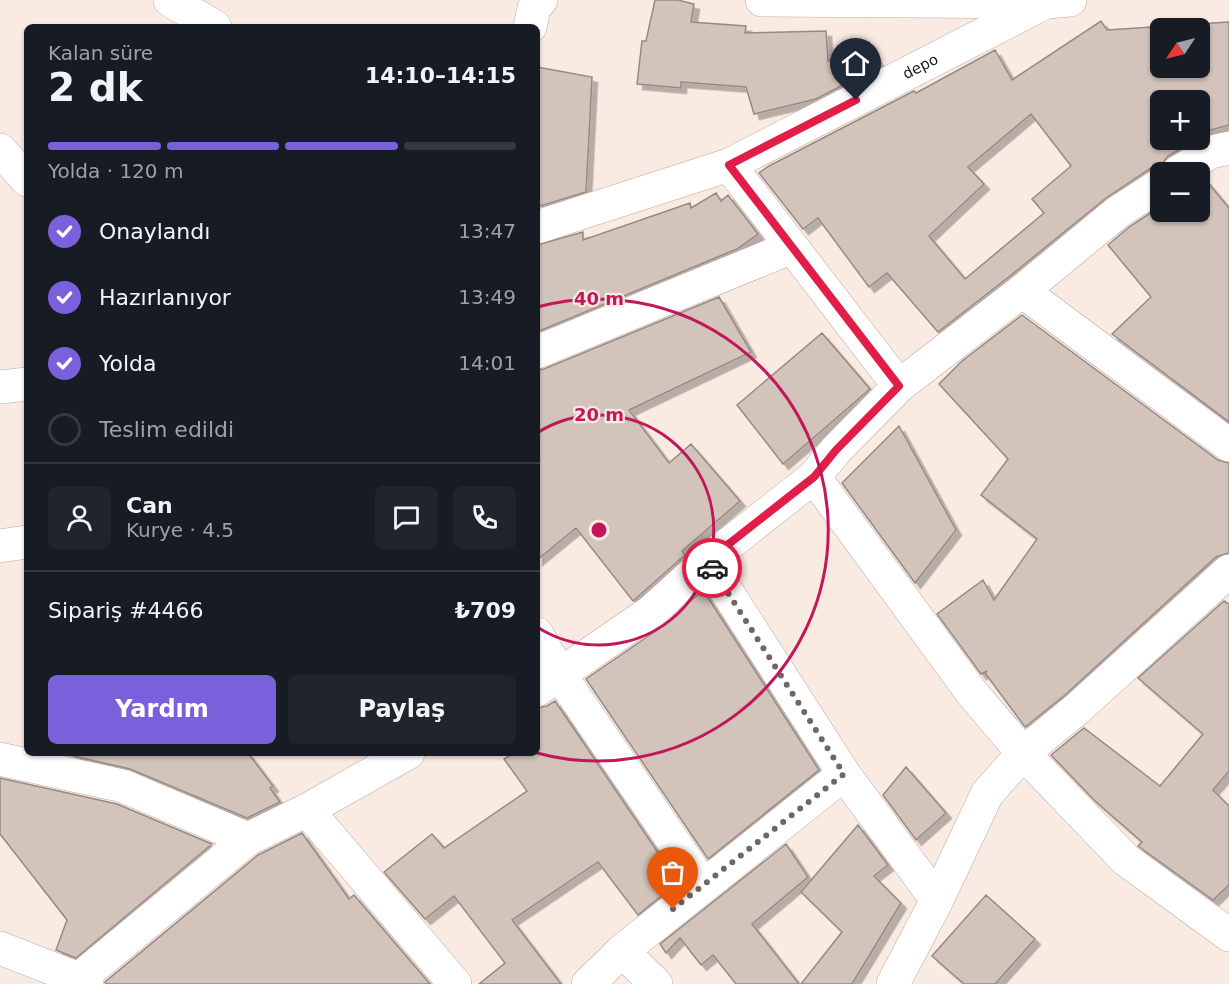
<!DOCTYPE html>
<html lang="tr">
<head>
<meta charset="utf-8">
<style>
	:root { --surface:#171b24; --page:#20242c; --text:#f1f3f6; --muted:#9ea1a6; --line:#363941; --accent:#7a61dc }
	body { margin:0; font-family:"DejaVu Sans",sans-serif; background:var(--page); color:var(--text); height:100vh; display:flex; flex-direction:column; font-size:22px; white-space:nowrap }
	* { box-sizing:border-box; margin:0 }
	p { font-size:20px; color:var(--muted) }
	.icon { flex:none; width:33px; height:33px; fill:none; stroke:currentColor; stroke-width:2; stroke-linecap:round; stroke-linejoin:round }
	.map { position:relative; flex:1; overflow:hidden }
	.details { position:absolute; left:24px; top:24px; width:516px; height:732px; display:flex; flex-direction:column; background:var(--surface); border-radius:9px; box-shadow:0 2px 4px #0004 }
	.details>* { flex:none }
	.needle { width:39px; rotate:235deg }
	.controls { position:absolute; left:1150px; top:18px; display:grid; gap:12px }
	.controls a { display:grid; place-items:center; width:60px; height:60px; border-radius:9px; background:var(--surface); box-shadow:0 2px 4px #0004; font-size:30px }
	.pin { position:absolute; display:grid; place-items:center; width:51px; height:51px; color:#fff; margin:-62px -26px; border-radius:50% 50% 50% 0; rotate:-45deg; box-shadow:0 0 6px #0007 }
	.pin .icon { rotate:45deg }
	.courier { position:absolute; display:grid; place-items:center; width:60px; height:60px; margin:-30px; border:4px solid #e11d48; border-radius:50%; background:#fff; color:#222; box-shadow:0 2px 8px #0007 }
	.head em { font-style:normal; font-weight:600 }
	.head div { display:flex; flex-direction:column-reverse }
	.head { display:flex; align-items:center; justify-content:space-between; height:102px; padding:0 24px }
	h1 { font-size:39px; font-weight:600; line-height:45px }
	.bar { display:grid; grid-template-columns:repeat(4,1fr); gap:9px 6px; align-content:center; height:72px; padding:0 24px }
	.bar i { height:8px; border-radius:4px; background:var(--line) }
	.bar .current { background:var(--accent) }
	.bar p { grid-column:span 4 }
	.line { display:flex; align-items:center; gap:15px; padding:0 24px; border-top:2px solid var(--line) }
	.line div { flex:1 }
	.round { display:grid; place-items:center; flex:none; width:63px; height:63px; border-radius:9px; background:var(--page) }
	ol { padding:0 24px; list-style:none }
	li { display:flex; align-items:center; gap:18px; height:66px }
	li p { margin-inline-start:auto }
	li .icon { padding:6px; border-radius:50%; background:var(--accent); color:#fff; stroke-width:4 }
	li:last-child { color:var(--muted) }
	li i { width:33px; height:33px; border:3px solid var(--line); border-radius:50% }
	.button { display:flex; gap:12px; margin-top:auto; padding:12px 24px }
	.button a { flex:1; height:69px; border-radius:9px; background:var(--accent); color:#fff; font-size:24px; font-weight:600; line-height:69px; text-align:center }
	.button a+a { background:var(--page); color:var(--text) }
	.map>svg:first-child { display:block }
</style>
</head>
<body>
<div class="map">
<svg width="1229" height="984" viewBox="0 0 1229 984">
	<defs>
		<filter id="shadow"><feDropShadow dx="5.5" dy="5.5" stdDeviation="0" flood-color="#0004"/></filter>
	</defs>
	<rect width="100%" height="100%" fill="#f9eae2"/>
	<path fill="#d2c3bb" stroke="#988a83" stroke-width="1.5" fill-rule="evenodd" filter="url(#shadow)" d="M655,0H678L694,4L691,22L746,26L745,33L826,31L828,61L869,42L880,66L816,99L754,114L746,87L681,82V88L637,84L642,41H646Z
		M1101,21L1107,30L1229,22V125L1207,131L1208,133L1200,137V100H1161V140H1195L1168,156L1161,165L1151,168L1106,198L1010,276L938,332L887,273L869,287L818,218L803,229L759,173L769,166L914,91L916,93L995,50L1012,80ZM1161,28H1200V68H1161ZM1031,114L1071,166L1032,199L1044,213L965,279L929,236L984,184L968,167Z
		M537,67L592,77L586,192L537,207Z
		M1204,178L1229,208V422L1112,334L1151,297L1108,245L1129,227L1161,206V212H1200V181Z
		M716,193L721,201L728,195L758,234L737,249L537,332V245L583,232V240L690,203L691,208Z
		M719,297L751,352L629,410L669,463L691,444L740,501L682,551L685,555L633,601L576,528L537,560V370L544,369Z
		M1022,315L1218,460L1229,463V553L1216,557L1065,695L1025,727L985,673L987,671L981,674L937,614L983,580L994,600L1037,539L981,495L1008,459L939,384L962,361Z
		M822,333L870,389L783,464L737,405Z
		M899,426L956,530L915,583L842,483Z
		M703,590L819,770L708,859L586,679L663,626Z
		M1224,601L1229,604V771L1213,790L1229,806V885L1213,900L1138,846L1142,842L1095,801L1051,755L1084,728L1160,786L1203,734L1138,678Z
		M555,701L678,882L638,915L598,862L512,920L561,984H479L505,963L454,896L425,919L384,872L432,834L444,848L527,791L504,759L514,753H537V708L547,706Z
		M60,753H248L273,786L270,788L280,802L247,818L130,769Z
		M906,767L946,813L916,840L883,795Z
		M0,778L117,804L212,844L76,958L56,950L67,920L0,834Z
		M858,825L888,865L874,876L901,903L852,984H801L842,932L801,892Z
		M302,833L349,899L354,895L430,984H106L105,982L258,855Z
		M786,844L808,877L752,924L799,984H736L713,955L701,965L680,938L666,953L660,944Z
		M986,895L1035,939L995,984H964L932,956Z"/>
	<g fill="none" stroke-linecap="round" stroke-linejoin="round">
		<defs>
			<path id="minor" d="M170,0L215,27
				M762,0L1046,2V0
				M530,27L534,8L541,0
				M0,150L27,180
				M729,165L899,386
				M1178,172L1211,152L1229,148
				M1022,291L1229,445
				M537,352L792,247
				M814,477L972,693L1023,753L1126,860L1229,935
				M0,546L27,542
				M707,561L844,774
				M537,634L560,675L703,885
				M537,690L652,611L707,561L814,477L836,450L899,386L1022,291L1118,212L1161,184
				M0,759L123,786L248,839
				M307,810L455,984
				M0,948L79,979L87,984
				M622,951L656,984
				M79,979L248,839L307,810L408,753
				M588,984L622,951L844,774L937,900
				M893,984L937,900L987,794L1023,753L1077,709L1229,571"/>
			<g id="tertiary">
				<path id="s1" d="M537,227L729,165L1046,2L1070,0"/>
				<path d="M0,387L27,384"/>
			</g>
		</defs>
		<use href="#minor" stroke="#b9aba3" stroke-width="34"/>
		<use href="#tertiary" stroke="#b9aba3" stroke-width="34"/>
		<use href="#minor" stroke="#fff" stroke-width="33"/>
		<use href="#tertiary" stroke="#fff" stroke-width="33"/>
	</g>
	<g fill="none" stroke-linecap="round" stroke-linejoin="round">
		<path stroke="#706762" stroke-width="6" stroke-dasharray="0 10.8" d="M673,909L844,774L712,568"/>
		<path stroke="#e11d48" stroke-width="8" d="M712,568L707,561L814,477L836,450L899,386L729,165L856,100"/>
	</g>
	<g fill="none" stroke="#c2185b" stroke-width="3">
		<path d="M537 433A115 115 0 1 1 537 627"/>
		<path d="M537 307A231 231 0 1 1 537 753"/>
	</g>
	<g text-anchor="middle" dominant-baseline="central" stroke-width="4.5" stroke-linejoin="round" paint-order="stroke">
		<g font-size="15" fill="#26201d" stroke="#f9eae2">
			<text stroke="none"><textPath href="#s1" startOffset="417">depo</textPath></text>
		</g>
	</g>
	<circle cx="599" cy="530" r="9" fill="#c2185b" stroke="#f9eae2" stroke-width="3"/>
	<g font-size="18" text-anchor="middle" font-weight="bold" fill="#c2185b" stroke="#f9eae2" stroke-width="4.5" stroke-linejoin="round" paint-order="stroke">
		<text x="599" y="305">40 m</text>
		<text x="599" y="421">20 m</text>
	</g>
</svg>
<div class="controls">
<a><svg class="needle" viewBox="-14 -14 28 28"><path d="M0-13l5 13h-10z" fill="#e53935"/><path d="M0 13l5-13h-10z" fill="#9ea1a6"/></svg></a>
<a>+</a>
<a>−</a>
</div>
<div class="pin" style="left:673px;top:909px;background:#ea580c"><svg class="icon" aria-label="bag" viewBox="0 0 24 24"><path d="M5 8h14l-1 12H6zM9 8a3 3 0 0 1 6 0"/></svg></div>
<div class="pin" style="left:856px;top:100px;background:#1f2937"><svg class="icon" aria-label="home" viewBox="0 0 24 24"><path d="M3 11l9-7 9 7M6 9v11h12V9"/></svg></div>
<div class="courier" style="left:712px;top:568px"><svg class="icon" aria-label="car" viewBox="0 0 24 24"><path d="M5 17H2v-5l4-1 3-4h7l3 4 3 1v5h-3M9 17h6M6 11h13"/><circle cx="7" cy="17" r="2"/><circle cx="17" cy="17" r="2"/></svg></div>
<section class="details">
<div class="head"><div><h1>2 dk</h1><p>Kalan süre</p></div><em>14:10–14:15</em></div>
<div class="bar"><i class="current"></i><i class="current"></i><i class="current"></i><i></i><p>Yolda · 120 m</p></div>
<ol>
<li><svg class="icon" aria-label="check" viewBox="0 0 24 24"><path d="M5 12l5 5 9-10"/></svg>Onaylandı<p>13:47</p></li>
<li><svg class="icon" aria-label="check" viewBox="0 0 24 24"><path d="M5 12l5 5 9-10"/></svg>Hazırlanıyor<p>13:49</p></li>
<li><svg class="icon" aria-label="check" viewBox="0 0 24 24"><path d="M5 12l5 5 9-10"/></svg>Yolda<p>14:01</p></li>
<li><i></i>Teslim edildi</li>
</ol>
<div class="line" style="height:108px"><a class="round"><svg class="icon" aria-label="person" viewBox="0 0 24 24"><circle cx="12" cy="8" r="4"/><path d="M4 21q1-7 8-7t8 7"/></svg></a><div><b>Can</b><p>Kurye · 4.5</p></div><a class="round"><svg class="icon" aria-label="chat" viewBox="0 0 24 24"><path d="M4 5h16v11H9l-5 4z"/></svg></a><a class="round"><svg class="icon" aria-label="phone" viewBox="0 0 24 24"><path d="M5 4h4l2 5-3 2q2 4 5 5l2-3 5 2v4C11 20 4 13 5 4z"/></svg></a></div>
<div class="line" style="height:78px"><div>Sipariş #4466</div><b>₺709</b></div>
<div class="button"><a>Yardım</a><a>Paylaş</a></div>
</section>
</div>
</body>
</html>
